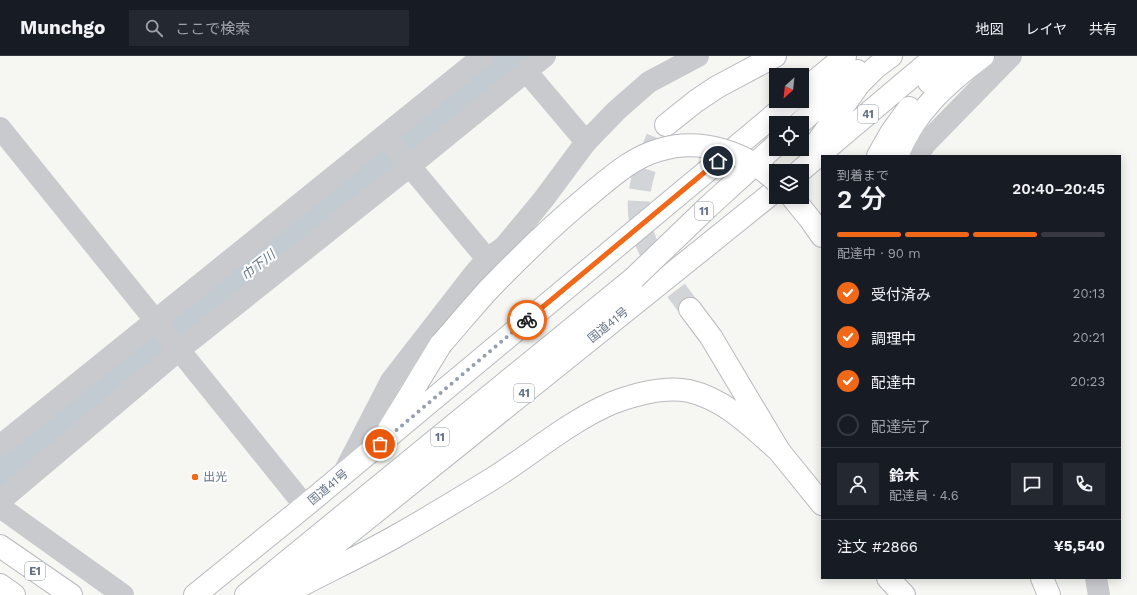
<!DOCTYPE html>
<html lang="ja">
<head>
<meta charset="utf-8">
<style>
	:root { --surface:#171b24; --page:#242831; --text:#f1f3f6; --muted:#9ea1a6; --line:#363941; --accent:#f06818 }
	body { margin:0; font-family:"Work Sans","Noto Sans JP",sans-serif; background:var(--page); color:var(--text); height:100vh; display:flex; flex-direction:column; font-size:15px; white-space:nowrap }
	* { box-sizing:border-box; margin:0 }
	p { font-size:13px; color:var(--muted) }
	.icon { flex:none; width:22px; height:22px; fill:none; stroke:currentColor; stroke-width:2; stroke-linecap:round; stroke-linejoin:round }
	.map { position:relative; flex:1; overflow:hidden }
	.details { position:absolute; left:821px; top:99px; width:300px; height:424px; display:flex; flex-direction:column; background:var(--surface); border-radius:0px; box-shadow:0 2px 10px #0003 }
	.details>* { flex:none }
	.needle { width:26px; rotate:207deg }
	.fabs { position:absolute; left:769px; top:12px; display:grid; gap:8px }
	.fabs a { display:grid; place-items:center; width:40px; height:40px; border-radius:0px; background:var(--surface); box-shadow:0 2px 10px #0003; font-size:20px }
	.pin { position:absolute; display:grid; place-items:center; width:34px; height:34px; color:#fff; margin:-17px; border:2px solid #fff; border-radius:50%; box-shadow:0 1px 4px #0007 }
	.courier { position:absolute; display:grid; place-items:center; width:40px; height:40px; margin:-20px; border:3px solid #f06818; border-radius:50%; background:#fff; color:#222; box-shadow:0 1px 5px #0007 }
	.head em { font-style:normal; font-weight:600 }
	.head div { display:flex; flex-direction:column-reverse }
	.head { display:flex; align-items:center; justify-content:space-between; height:68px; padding:0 16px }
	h1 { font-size:26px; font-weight:600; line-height:30px }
	.bar { display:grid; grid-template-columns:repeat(4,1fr); gap:6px 4px; align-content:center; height:48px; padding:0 16px }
	.bar i { height:5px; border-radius:3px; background:var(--line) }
	.bar .on { background:var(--accent) }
	.bar p { grid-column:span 4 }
	.line { display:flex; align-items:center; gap:10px; padding:0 16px; border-top:1px solid var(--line) }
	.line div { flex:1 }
	.round { display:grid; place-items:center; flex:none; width:42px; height:42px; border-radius:0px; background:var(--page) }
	ol { padding:0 16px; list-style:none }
	li { display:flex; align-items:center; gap:12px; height:44px }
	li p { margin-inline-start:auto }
	li .icon { padding:4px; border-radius:50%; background:var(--accent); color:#fff; stroke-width:4 }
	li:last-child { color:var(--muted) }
	li i { width:22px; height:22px; border:2px solid var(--line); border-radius:50% }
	header { display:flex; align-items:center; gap:24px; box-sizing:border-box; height:56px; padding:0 20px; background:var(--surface); border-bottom:1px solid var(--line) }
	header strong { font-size:19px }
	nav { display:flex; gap:22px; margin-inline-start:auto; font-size:14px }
	.search { width:280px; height:36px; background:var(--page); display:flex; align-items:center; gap:10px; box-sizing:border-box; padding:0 14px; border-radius:0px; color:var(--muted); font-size:15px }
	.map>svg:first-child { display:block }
</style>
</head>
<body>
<header>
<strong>Munchgo</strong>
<div class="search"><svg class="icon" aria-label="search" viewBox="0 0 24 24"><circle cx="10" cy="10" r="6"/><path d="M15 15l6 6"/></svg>ここで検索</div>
<nav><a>地図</a><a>レイヤ</a><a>共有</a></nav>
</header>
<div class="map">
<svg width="1137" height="539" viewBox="0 0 1137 539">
	<rect width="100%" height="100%" fill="#f6f6f2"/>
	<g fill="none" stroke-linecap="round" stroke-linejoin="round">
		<path stroke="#c3cbd2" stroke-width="32" d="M0,418L517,0"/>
		<path stroke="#d1d5d7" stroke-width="22" stroke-dasharray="22 11" stroke-linecap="butt" d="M657,82C638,126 629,158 654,203C664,220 678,236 690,253"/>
		<defs>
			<path id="highway" d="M929,26L955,0
				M802,36L845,0
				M800,67L857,15
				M666,69L696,45L717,31L775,0
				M811,95L859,28L875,12L891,0
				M878,100L891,77L909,52
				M897,100C914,56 946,28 983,0
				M800,115L936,0
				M792,141L810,163L822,180
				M690,253L711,281L779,395L822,448
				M389,373L441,288
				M0,490L71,539
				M888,522L904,539
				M1042,522L1049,539
				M0,529L14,539
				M296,532C330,514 365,498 398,479C430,461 461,442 492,423C532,398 568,366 612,347C636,338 664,330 689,335C725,343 753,372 779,395
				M195,539L305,450L791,45
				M246,539L634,222
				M272,539L776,134"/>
		</defs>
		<use href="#highway" stroke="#b7babe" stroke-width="24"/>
		<path stroke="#c8cace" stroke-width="22" d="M526,15L586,86
			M0,72L305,450
			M385,80L487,203
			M917,100L926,87L1011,0
			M0,390L483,0
			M343,418L391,325L474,218L487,203L504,191L543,144L586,86L617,54L649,26L698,0
			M0,445L179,294L410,110L545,0
			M0,451L123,539
			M1096,522L1099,539"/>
		<use href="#highway" stroke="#fff" stroke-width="22"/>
		<defs>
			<path id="highway-bridge" d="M634,222L708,151L776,89
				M441,288C458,269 474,249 491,231C522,199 554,168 588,140C610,122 631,102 659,94C700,81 746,96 776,125"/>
		</defs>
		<use href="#highway-bridge" stroke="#b7babe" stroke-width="24" stroke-linecap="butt"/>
		<use href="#highway-bridge" stroke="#fff" stroke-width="22"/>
	</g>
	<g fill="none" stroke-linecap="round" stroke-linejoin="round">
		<path stroke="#96a0ac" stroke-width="4" stroke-dasharray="0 7.2" d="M380,388L527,264"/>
		<path stroke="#f06818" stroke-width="5" d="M527,264L718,105"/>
	</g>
	<circle fill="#f06818" stroke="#fff" stroke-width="1.5" cx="195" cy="421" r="4"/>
	<g text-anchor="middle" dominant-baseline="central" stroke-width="4" stroke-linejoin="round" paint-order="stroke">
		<g fill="#fff" stroke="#929caa" stroke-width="1">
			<rect x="858" y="49" width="20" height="18" rx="3"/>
			<rect x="695" y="146" width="18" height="18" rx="3"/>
			<rect x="514" y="328" width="20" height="18" rx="3"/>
			<rect x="431" y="372" width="18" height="18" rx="3"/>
			<rect x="25" y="506" width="20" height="18" rx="3"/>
		</g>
		<g font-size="11" font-weight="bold" fill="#637186">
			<text x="868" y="58">41</text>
			<text x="704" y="155">11</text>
			<text x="524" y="337">41</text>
			<text x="440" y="381">11</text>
			<text x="35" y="515">E1</text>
		</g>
		<g font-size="12" fill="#637186" stroke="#fff">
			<text transform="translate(608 269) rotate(-39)">国道41号</text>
			<text transform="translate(328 431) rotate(-40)">国道41号</text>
		</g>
		<g font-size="12" fill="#637186" stroke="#fff" text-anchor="start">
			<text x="203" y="421">出光</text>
		</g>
		<g font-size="13" font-style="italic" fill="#5e7383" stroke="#fff">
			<text transform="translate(258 209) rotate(-39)">巾下川</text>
		</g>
	</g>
</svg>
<div class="fabs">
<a><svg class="needle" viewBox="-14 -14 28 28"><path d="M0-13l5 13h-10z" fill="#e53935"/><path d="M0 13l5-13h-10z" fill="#9ea1a6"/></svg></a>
<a><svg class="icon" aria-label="locate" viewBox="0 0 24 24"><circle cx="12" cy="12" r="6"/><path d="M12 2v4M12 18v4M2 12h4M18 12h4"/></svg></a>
<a><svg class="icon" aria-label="layers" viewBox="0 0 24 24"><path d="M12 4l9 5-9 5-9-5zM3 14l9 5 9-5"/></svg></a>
</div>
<div class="pin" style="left:380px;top:388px;background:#ea580c"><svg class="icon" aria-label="bag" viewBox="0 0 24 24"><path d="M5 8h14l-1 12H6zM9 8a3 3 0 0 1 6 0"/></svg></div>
<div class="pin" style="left:718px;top:105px;background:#1f2937"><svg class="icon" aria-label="home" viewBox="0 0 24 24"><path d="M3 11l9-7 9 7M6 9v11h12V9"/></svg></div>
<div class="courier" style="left:527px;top:264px"><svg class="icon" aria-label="bike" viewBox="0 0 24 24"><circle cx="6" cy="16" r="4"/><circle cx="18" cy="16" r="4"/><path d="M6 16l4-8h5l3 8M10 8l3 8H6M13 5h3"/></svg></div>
<section class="details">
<div class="head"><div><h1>2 分</h1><p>到着まで</p></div><em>20:40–20:45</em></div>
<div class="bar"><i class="on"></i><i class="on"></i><i class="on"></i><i></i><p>配達中 · 90 m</p></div>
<ol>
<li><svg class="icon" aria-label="check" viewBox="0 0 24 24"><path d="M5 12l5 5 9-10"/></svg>受付済み<p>20:13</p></li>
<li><svg class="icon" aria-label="check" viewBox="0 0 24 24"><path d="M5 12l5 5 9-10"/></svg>調理中<p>20:21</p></li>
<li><svg class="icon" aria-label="check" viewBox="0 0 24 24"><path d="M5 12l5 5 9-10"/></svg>配達中<p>20:23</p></li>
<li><i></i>配達完了</li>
</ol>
<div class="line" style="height:72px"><a class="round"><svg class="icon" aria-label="person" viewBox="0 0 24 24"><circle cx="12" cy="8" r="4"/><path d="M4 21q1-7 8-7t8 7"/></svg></a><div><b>鈴木</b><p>配達員 · 4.6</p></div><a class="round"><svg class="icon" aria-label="chat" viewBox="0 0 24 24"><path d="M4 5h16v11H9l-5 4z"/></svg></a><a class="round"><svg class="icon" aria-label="phone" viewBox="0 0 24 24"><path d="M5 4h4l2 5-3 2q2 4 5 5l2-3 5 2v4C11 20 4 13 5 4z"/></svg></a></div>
<div class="line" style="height:52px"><div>注文 #2866</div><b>¥5,540</b></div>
</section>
</div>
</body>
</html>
